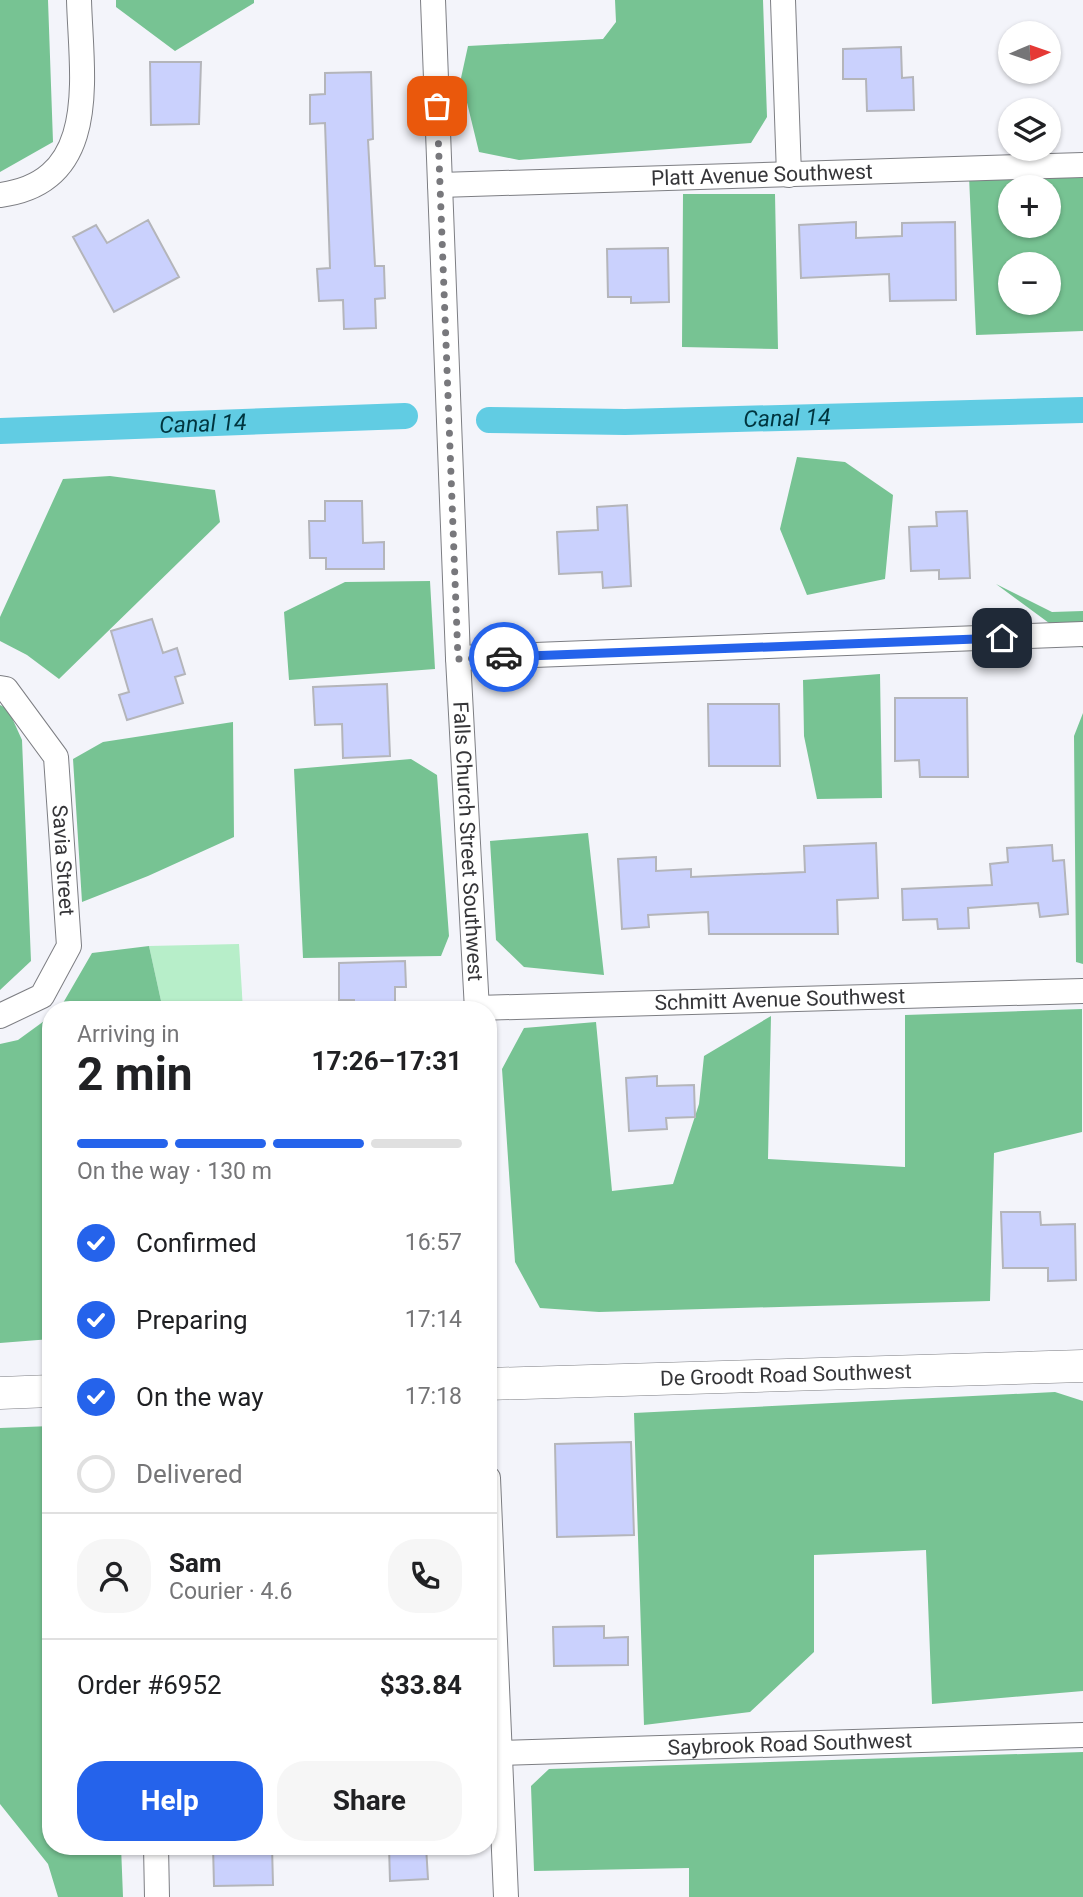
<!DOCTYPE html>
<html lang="en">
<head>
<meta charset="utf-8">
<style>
	:root { --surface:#fff; --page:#f6f6f6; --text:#202124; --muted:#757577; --line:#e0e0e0; --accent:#2563eb }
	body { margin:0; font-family:Roboto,sans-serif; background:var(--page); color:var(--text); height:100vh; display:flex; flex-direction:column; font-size:26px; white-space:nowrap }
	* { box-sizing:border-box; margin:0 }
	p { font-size:23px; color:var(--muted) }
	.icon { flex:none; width:38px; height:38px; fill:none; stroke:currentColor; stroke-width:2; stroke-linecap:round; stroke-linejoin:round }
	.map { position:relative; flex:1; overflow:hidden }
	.sheet { position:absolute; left:42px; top:1001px; width:455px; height:854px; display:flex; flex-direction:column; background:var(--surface); border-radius:28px; box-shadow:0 2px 5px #0004 }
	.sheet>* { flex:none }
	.needle { width:46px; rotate:88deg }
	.fabs { position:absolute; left:998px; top:21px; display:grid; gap:14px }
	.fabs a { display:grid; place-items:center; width:63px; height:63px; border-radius:50%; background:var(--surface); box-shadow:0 2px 5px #0004; font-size:35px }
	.pin { position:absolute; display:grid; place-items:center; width:60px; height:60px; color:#fff; margin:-30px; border-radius:14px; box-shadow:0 4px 10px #0006 }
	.courier { position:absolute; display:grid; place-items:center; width:70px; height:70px; margin:-35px; border:5px solid #2563eb; border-radius:50%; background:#fff; color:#222; box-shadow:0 2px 9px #0007 }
	.head em { font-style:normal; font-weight:700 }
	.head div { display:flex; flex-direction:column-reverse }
	.head { display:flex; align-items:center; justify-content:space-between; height:119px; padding:0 35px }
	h1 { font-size:46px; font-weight:700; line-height:52px }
	.bar { display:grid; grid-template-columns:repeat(4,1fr); gap:10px 7px; align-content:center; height:84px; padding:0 35px }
	.bar i { height:9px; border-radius:5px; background:var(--line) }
	.bar .current { background:var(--accent) }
	.bar p { grid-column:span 4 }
	.line { display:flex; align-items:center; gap:18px; padding:0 35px; border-top:2px solid var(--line) }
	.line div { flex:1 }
	.round { display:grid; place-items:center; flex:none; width:74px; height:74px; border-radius:28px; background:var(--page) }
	ol { padding:0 35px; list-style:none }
	li { display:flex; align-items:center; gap:21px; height:77px }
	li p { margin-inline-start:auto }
	li .icon { padding:7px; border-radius:50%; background:var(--accent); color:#fff; stroke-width:4 }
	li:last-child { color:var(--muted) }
	li i { width:38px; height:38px; border:4px solid var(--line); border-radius:50% }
	.button { display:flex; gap:14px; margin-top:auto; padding:14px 35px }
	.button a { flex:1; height:80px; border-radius:28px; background:var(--accent); color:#fff; font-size:28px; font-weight:700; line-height:80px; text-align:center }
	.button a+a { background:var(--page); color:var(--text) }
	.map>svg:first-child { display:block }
</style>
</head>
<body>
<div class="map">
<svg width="1083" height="1897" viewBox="0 0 1083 1897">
	<rect width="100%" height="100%" fill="#f3f4fa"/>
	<path fill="#b7eec9" d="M239,944L243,1010H163L149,946Z"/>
	<path fill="#77c393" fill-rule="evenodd" d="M0,0H48L53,142L0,172Z
		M116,0H254V3L175,51L116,7Z
		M615,0H763L767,117L751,143L519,160L479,152L461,78L468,46L603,39L616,22Z
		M1083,174V331L976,335L969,176ZM1010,187H1048V226H1010ZM1010,264H1048V303H1010Z
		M683,194H775L778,349L682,347Z
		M797,457L845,462L893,495L885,579L807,595L780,529Z
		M110,476L215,490L220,522L59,679L27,655L0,641V617L63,479Z
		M430,581L435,669L289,680L284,612L345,582Z
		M996,584L1052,612L1083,611V648Z
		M880,674L882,798L817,799L804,736L803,680Z
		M0,705L8,709L22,740L31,961L0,990Z
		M1083,713V964L1076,962L1074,736Z
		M233,722L234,837L148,876L82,902L73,759L103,742Z
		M411,759L437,775L449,936L441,956L303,958L294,769Z
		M588,833L604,975L524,967L496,940L490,841Z
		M149,946L163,1010H59L92,953Z
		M1082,1009V1132L994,1153L990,1301L599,1312L540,1308L515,1262L502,1069L524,1028L596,1022L612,1191L673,1184L699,1104L704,1056L771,1016L768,1159L905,1167V1015Z
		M51,1016V1339L0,1343V1044L18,1040Z
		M1055,1392L1083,1401V1691L932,1704L926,1550L814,1555V1652L750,1712L644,1725L634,1413Z
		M51,1426V1846H121L123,1897H58L48,1864L0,1804V1428Z
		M1083,1752V1897H689V1868L534,1871L531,1786L549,1769Z"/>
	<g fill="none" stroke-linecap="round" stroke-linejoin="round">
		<g stroke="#61cce3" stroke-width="26">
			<path id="s1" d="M489,420L625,422L1083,410"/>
			<path id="s2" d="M0,431L405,416"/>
		</g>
	</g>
	<path fill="#cad1fd" stroke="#b4b5ba" stroke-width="2" d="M901,47L902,78L913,77L914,110L867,111L866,79H843V49Z
		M150,62H201L199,124L151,125Z
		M371,72L373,139L368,140L375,266H384L385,298L375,299L376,328L344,329L343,300L319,301L317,269L330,268L325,123L310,124V95L325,94V73Z
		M148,220L179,277L114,312L73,237L96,225L107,243Z
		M856,222V238L902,236V223L955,222L956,300L890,301L889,274L801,278L799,225Z
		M668,248L669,302L631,303V297H608L607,249Z
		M325,501H362L363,543L384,542V569H326V558H310L309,521H325Z
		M627,505L631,586L603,588L602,572L559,574L557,532L598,530L597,507Z
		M967,511L970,578L939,579V570L911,571L909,527L937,526L936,512Z
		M152,619L163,653L177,648L185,674L175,677L183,703L127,720L119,695L129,692L111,631Z
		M387,684L390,756L343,758L342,724L315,725L313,687Z
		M895,698H967L968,777H920L919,760L895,761Z
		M708,704H779L780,766H709Z
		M876,843L878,898L837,900L838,934H709L708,912L648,915L649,927L622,929L618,859L656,857V871L691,869V877L805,872L804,846Z
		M1052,845L1053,861L1064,860L1068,914L1040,917L1038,903L968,908L969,928L938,929L937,919L903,920L902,889L992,885L990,864L1008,862L1007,848Z
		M405,961L406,987H395V1010H354V1000H339V963Z
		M657,1076V1086L694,1085L695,1117L666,1118L667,1129L629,1131L626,1078Z
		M1001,1212H1040L1041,1225L1075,1224L1076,1280L1048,1281V1268H1003Z
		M631,1442L634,1535L557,1537L555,1444Z
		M604,1626V1638L628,1637V1665L554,1666L553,1627Z
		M213,1846H272L273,1885L214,1886Z
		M389,1846H426L428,1879L390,1881Z"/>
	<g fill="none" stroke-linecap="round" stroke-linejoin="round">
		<defs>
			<g id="minor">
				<path id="s3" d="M433,0L458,658L477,1010"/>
				<path d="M783,0L789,175"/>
				<path id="s4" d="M440,185L1083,165"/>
				<path d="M0,195C102,182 81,75 79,0"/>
				<path d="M458,658L1083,634"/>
				<path id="s5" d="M0,688L6,689L56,757L69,946L42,996L0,1016"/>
				<path id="s6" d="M477,1008L1083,991"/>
				<path d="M488,1478L506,1897"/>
				<path id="s7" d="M498,1753L1083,1735"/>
				<path d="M156,1846L157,1897"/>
			</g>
			<g id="tertiary">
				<path id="s8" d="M488,1384L1083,1366"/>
				<path d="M0,1393L51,1391"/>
			</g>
		</defs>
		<use href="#minor" stroke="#7d7e83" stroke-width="26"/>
		<use href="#tertiary" stroke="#7d7e83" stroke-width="33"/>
		<use href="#minor" stroke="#fff" stroke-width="24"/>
		<use href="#tertiary" stroke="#fff" stroke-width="32"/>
	</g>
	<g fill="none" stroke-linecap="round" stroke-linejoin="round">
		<path stroke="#78787c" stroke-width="7" stroke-dasharray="0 12.6" d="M437,106L458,659L504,657"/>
		<path stroke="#2563eb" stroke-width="9" d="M504,657L1002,638"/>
	</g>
	<g text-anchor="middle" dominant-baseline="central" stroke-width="7" stroke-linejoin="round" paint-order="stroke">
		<g font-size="21" fill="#353538" stroke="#f3f4fa">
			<text stroke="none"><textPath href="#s4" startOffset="322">Platt Avenue Southwest</textPath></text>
			<text stroke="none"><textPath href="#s3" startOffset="842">Falls Church Street Southwest</textPath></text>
			<text stroke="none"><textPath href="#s5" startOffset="194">Savia Street</textPath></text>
			<text stroke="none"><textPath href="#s6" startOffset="303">Schmitt Avenue Southwest</textPath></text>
			<text stroke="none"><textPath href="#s8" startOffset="298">De Groodt Road Southwest</textPath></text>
			<text stroke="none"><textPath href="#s7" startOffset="292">Saybrook Road Southwest</textPath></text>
		</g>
		<g font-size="23" font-style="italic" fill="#00353f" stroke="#f3f4fa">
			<text stroke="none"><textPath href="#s1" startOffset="298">Canal 14</textPath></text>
			<text stroke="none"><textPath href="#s2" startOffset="203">Canal 14</textPath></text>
		</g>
	</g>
</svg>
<div class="fabs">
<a><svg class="needle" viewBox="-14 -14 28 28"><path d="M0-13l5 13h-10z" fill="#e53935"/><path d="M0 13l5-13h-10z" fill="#757577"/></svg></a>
<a><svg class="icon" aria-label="layers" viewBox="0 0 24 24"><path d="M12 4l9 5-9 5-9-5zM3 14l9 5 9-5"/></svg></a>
<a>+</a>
<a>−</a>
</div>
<div class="pin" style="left:437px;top:106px;background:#ea580c"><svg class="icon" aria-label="bag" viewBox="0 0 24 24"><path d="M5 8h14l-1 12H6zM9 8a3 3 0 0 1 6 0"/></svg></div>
<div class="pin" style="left:1002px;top:638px;background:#1f2937"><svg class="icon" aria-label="home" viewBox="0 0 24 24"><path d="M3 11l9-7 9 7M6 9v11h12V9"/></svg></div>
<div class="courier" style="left:504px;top:657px"><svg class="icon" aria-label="car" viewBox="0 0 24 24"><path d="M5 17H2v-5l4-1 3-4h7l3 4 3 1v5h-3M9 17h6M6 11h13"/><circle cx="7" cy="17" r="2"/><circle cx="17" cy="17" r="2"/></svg></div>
<section class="sheet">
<div class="head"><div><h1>2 min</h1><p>Arriving in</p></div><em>17:26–17:31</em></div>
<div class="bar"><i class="current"></i><i class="current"></i><i class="current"></i><i></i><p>On the way · 130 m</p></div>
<ol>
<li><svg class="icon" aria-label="check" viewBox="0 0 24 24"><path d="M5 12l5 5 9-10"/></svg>Confirmed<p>16:57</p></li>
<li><svg class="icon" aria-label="check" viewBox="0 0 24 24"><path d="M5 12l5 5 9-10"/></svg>Preparing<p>17:14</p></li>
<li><svg class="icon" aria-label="check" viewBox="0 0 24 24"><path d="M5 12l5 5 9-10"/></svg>On the way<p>17:18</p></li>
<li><i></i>Delivered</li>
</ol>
<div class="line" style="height:126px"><a class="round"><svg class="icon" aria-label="person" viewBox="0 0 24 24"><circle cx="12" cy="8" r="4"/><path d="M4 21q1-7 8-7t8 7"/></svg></a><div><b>Sam</b><p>Courier · 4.6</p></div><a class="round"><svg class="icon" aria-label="phone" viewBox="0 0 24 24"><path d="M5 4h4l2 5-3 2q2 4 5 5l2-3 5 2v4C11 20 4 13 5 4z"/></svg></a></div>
<div class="line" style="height:91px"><div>Order #6952</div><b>$33.84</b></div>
<div class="button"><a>Help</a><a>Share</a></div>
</section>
</div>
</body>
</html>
